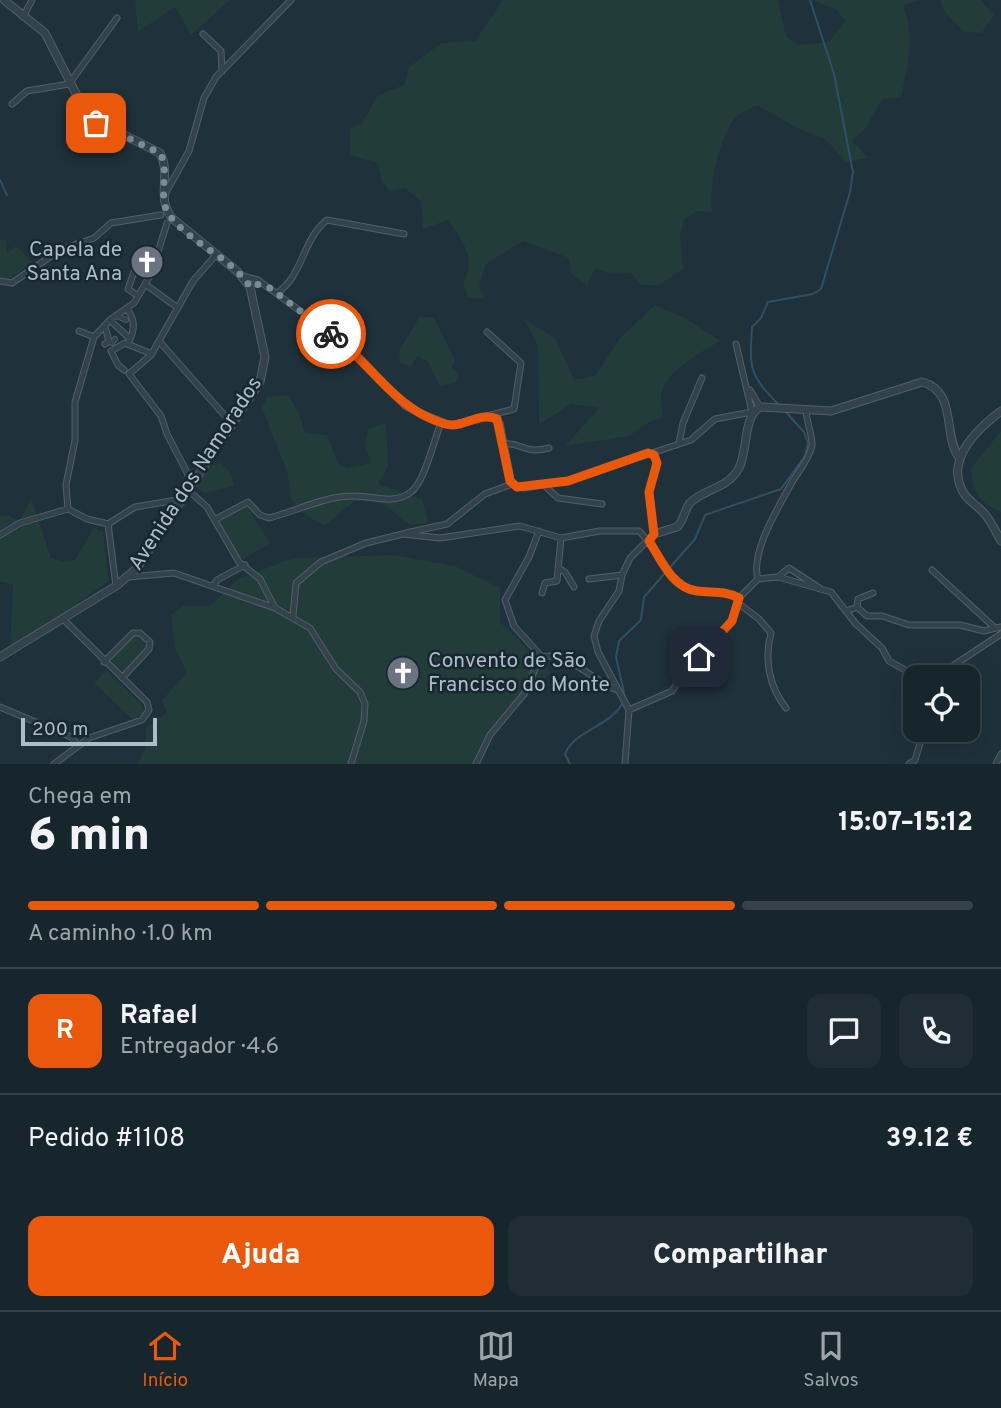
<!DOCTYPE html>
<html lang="pt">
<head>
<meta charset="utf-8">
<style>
	:root { --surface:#17252c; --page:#202d34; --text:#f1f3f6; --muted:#9ea5a9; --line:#364248; --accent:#ea580c }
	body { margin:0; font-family:Overpass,sans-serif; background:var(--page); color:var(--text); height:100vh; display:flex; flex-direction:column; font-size:26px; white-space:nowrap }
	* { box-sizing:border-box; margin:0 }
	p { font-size:23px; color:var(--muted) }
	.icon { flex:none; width:38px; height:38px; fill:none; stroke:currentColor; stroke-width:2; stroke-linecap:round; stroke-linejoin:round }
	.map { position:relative; height:764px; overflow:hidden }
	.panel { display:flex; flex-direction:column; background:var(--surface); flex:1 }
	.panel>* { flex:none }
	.controls { position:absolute; left:903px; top:665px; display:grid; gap:14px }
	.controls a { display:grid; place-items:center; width:77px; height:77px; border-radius:14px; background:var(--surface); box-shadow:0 7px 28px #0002,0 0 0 2px var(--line); font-size:35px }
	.scale { position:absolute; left:21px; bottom:18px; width:136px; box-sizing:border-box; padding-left:7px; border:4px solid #adbdc8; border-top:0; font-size:19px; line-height:24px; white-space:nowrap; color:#adbdc8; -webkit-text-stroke:5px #182730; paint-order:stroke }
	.pin { position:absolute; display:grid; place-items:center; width:60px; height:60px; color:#fff; margin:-30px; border-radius:14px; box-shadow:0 4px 10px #0006 }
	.courier { position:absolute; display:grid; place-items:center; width:70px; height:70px; margin:-35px; border:5px solid #ea580c; border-radius:50%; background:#fff; color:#222; box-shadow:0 2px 9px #0007 }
	.summary em { font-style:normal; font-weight:800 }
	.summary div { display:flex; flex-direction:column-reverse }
	.summary { display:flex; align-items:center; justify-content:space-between; height:119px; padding:0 28px }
	h1 { font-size:46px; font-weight:800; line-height:52px }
	.bar { display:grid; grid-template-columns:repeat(4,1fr); gap:10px 7px; align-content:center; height:84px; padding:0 28px }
	.bar i { height:9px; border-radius:5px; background:var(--line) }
	.bar .active { background:var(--accent) }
	.bar p { grid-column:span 4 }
	.line { display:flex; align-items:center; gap:18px; padding:0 28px; border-top:2px solid var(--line) }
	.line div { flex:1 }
	.round { display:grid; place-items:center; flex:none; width:74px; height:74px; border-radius:14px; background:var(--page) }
	.cta { display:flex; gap:14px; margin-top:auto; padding:14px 28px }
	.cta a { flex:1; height:80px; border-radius:14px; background:var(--accent); color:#fff; font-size:28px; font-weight:800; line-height:80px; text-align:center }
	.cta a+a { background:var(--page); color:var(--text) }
	.dock { display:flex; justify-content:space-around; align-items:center; height:98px; border-top:2px solid var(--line); background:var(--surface); font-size:19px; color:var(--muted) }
	.dock a { display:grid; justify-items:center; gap:4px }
	.dock .active { color:var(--accent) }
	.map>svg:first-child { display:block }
</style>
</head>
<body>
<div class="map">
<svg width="1001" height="764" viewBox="0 0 1001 764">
	<rect width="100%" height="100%" fill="#1f313b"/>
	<path fill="#213c39" d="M135,0H230L191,35L175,7L138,32Z
		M503,0H778L786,36L798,45L829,42L845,21L837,10L812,0H922L903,5C916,38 908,64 901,98L882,99L865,129L852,141L869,158L846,162L826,140L797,128L757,105C751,109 742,112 737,116C720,132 707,191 713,213L697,211L684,220L680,236L683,269L659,285H641L631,273L611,274L595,268L587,285L571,274L569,258L523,241L486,264L479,285L485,299L468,298L463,285C476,256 464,244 448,220L423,229L421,201L405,188L389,191L382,181L378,163L350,155V129L362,123L378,95L404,85L409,67L441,43L475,41Z
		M940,0H981L994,15L982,33L965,32L946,14Z
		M6,239L7,253L16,246L34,263L0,284V240Z
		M655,305L683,317L721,341C706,348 666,373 662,390C660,398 662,410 663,418L649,422L629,436L565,446L599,408L571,404L539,425L538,346L524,319L555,338L574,380L595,376L620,338Z
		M420,316L434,318L455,360L452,368L459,373L458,381L440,387L429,363L418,356L410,367L400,363L399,351Z
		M288,395L299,413L305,433L327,435L338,463L347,468L371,463L365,444L368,429L386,423L388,467L378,484L422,499L428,522C401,530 404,516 384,505C376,501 364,502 355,501L324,526L309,517L291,499L287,471L262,408L267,397Z
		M1001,431V512C979,503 972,492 971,468Z
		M221,463L231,473L234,486L204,493L195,486L213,465Z
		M31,498L51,558L66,562L75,560L94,527L103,532L109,581L79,602L70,613L10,651L13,585L0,581V516L9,515L19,522Z
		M246,505L270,543L242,560L218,521Z
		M394,555L455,566L500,588V622L551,672L491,735L480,764H138L145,750L146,727L167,713L162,700L187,673L175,648L171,615L183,606H210L238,579L293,558Z
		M134,635H139L148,647L121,673L111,660Z
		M106,670L142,705L145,714L133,720L94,683Z"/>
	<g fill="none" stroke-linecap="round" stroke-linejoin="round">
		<path stroke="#2e5062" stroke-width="2" d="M0,180L7,195
			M780,406C750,375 749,371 752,327L761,318L768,302L813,294L821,289L850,192L853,172L834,74L810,0
			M625,697L616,657L619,641L641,620L644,597L695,539L705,515L781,489L805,456L808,443L804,432L784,410
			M570,764L565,754C575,730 609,727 622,704"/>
		<defs>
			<path id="pedestrian" d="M117,316L126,320
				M112,343L115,339"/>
			<path id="minor" d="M23,17L32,0
				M203,34L221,51L222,71
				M12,104L27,91L69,84L117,18
				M164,196L189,151L204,98L216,77L291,0
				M151,274L167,223
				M243,276L258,280L349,347L406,407L451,425L514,409L521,363L487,332
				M0,281L12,283L60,250L94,238L111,223L161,215
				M145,284L178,308
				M277,293C303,276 303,238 327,220L404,234
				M127,309C136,320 135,331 128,343
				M110,320L130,339
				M105,327L109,341L105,344
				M79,331L94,337
				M159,341L233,425
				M124,370L118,365L111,351L125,343L152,354
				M750,390L760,407
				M492,417L500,423L512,484L524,488L568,481L691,440L715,419L752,412L736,344
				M679,443L683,423L702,378
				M502,444C522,441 523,455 549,448
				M193,484L167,434L161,416L129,374L151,355L193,281L215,256
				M544,485L558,498L602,504
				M189,491L207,507L239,562L260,579L275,608
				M68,509L66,485L75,440V402L94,337L111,319L134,303L151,274L134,272L128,289L138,296
				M68,509L87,519L108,524
				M216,519L248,502L260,515L269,518C297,511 324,496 353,496C373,495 393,506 411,492C424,483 435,438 441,422
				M108,524L135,507L183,499
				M108,524L116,586
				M539,531L529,557L505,600L514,626L542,657
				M406,533L447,524L485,494L512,484
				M0,535L20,523L68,509
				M558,568L565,572L574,587
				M932,570L995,628
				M129,577L174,573L275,608L310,628L336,669L360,692L365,704L364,721L351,764
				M778,577L789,568L821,589
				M589,579L622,575
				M758,579L778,577L831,592L856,624L882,648L889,661L916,676L945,671L1001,634
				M758,579C750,553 778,508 791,484C798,471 808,462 812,446C813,437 806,421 806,409
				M213,586L217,580L245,565
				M542,593L545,583L557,581L561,538
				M738,603L759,619L771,633C764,659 769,687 786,708
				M857,607L858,599L873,593
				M847,611L857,607L867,616H882L909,625H960L984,631L1001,627
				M293,616L296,583L321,562L366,543L403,534L440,538L520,526L561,538L600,531H639C658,549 665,580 690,589C708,596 716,586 739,598
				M104,662L133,633H140L150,642L149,649L122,678
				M0,707L71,737L78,745
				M629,710L672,691L686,670L732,621L739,598L758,579
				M54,764L89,738L142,720L149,710L147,702L62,618
				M476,764L490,735L524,694L540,658C564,647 596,684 618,690
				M625,764L629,710L598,652L594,636L599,621L619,591L622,575L630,558L654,534L649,492L657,463L654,455L648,453
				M909,764L915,760L924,730
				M996,764L1001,754"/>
			<path id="tertiary" d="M1001,411C977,429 946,458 962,490C966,500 977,505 984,513C991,521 996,532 1001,541
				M654,534L677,527C684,521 684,510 690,503C703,489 728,489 739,468C748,451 743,416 760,407L831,411L922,382C957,391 943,433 958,456
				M0,657L116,586L137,568L260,382L265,357L250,287L238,272L173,219C155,200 172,174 160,153L88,117L45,33L4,0"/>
		</defs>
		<use href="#pedestrian" stroke="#506069" stroke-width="6"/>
		<use href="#minor" stroke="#506069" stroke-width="7"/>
		<use href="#tertiary" stroke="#506069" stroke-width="9"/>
		<use href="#pedestrian" stroke="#33424b" stroke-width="4.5"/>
		<use href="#minor" stroke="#33424b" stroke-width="5"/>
		<use href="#tertiary" stroke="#33424b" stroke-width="7"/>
	</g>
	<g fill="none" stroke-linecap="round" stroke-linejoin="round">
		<path stroke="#7b8c97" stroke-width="7" stroke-dasharray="0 12.6" d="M96,123L160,153C171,172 156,198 170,216C191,244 231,257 250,287L255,284L267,286L331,334"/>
		<path stroke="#ea580c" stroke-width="9" d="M331,334C372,363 393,409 445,424C464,429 478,411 497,419L510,481L517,487L568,481L648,453L654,455L657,463L649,492L654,534L649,541C661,559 672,588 697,591C714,593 723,590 739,598L732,621L699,657"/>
	</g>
	<defs>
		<symbol id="church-disc" viewBox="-11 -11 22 22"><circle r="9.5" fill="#6b7280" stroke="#182730"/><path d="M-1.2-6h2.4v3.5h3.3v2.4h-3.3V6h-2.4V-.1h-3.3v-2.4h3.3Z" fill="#fff"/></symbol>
	</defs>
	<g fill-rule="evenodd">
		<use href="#church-disc" x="128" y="243" width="38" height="38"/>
		<use href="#church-disc" x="384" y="654" width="38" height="38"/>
	</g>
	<g text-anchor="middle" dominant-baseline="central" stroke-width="5" stroke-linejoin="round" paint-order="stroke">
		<g font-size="21" fill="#adbdc8" stroke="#182730" text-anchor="end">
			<text x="122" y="250">Capela de<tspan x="122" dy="24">Santa Ana</tspan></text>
			<text x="428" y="661" text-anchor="start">Convento de São<tspan x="428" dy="24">Francisco do Monte</tspan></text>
		</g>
		<g font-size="21" fill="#adbdc8" stroke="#182730">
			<text transform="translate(196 474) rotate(-57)">Avenida dos Namorados</text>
		</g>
	</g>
</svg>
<div class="controls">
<a><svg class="icon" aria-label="locate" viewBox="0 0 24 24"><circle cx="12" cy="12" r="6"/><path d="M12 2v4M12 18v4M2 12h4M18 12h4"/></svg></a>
</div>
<div class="scale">200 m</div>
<div class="pin" style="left:96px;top:123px;background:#ea580c"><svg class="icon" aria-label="bag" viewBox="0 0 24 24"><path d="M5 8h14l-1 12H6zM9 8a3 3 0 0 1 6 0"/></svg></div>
<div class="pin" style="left:699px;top:657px;background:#1f2937"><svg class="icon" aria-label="home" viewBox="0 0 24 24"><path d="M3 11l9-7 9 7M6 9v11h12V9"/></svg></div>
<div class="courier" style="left:331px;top:334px"><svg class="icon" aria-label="bike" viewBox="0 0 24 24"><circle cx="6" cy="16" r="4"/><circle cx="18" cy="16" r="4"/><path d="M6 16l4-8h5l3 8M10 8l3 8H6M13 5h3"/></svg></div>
</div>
<section class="panel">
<div class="summary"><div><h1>6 min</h1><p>Chega em</p></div><em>15:07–15:12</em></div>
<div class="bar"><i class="active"></i><i class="active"></i><i class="active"></i><i></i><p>A caminho · 1.0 km</p></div>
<div class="line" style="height:126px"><b class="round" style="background:var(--accent);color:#fff">R</b><div><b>Rafael</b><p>Entregador · 4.6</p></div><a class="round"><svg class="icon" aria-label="chat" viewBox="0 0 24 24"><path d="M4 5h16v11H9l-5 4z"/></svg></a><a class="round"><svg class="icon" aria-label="phone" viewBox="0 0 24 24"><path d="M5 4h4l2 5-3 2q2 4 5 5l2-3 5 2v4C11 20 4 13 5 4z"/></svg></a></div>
<div class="line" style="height:91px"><div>Pedido #1108</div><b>39.12 €</b></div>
<div class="cta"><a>Ajuda</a><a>Compartilhar</a></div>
</section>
<nav class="dock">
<a class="active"><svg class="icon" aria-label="home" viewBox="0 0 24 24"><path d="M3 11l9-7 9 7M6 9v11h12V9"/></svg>Início</a>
<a><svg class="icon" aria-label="map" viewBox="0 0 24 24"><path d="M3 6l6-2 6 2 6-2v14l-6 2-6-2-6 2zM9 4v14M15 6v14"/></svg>Mapa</a>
<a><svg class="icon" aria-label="saved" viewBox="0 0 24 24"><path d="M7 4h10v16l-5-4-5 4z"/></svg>Salvos</a>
</nav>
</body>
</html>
